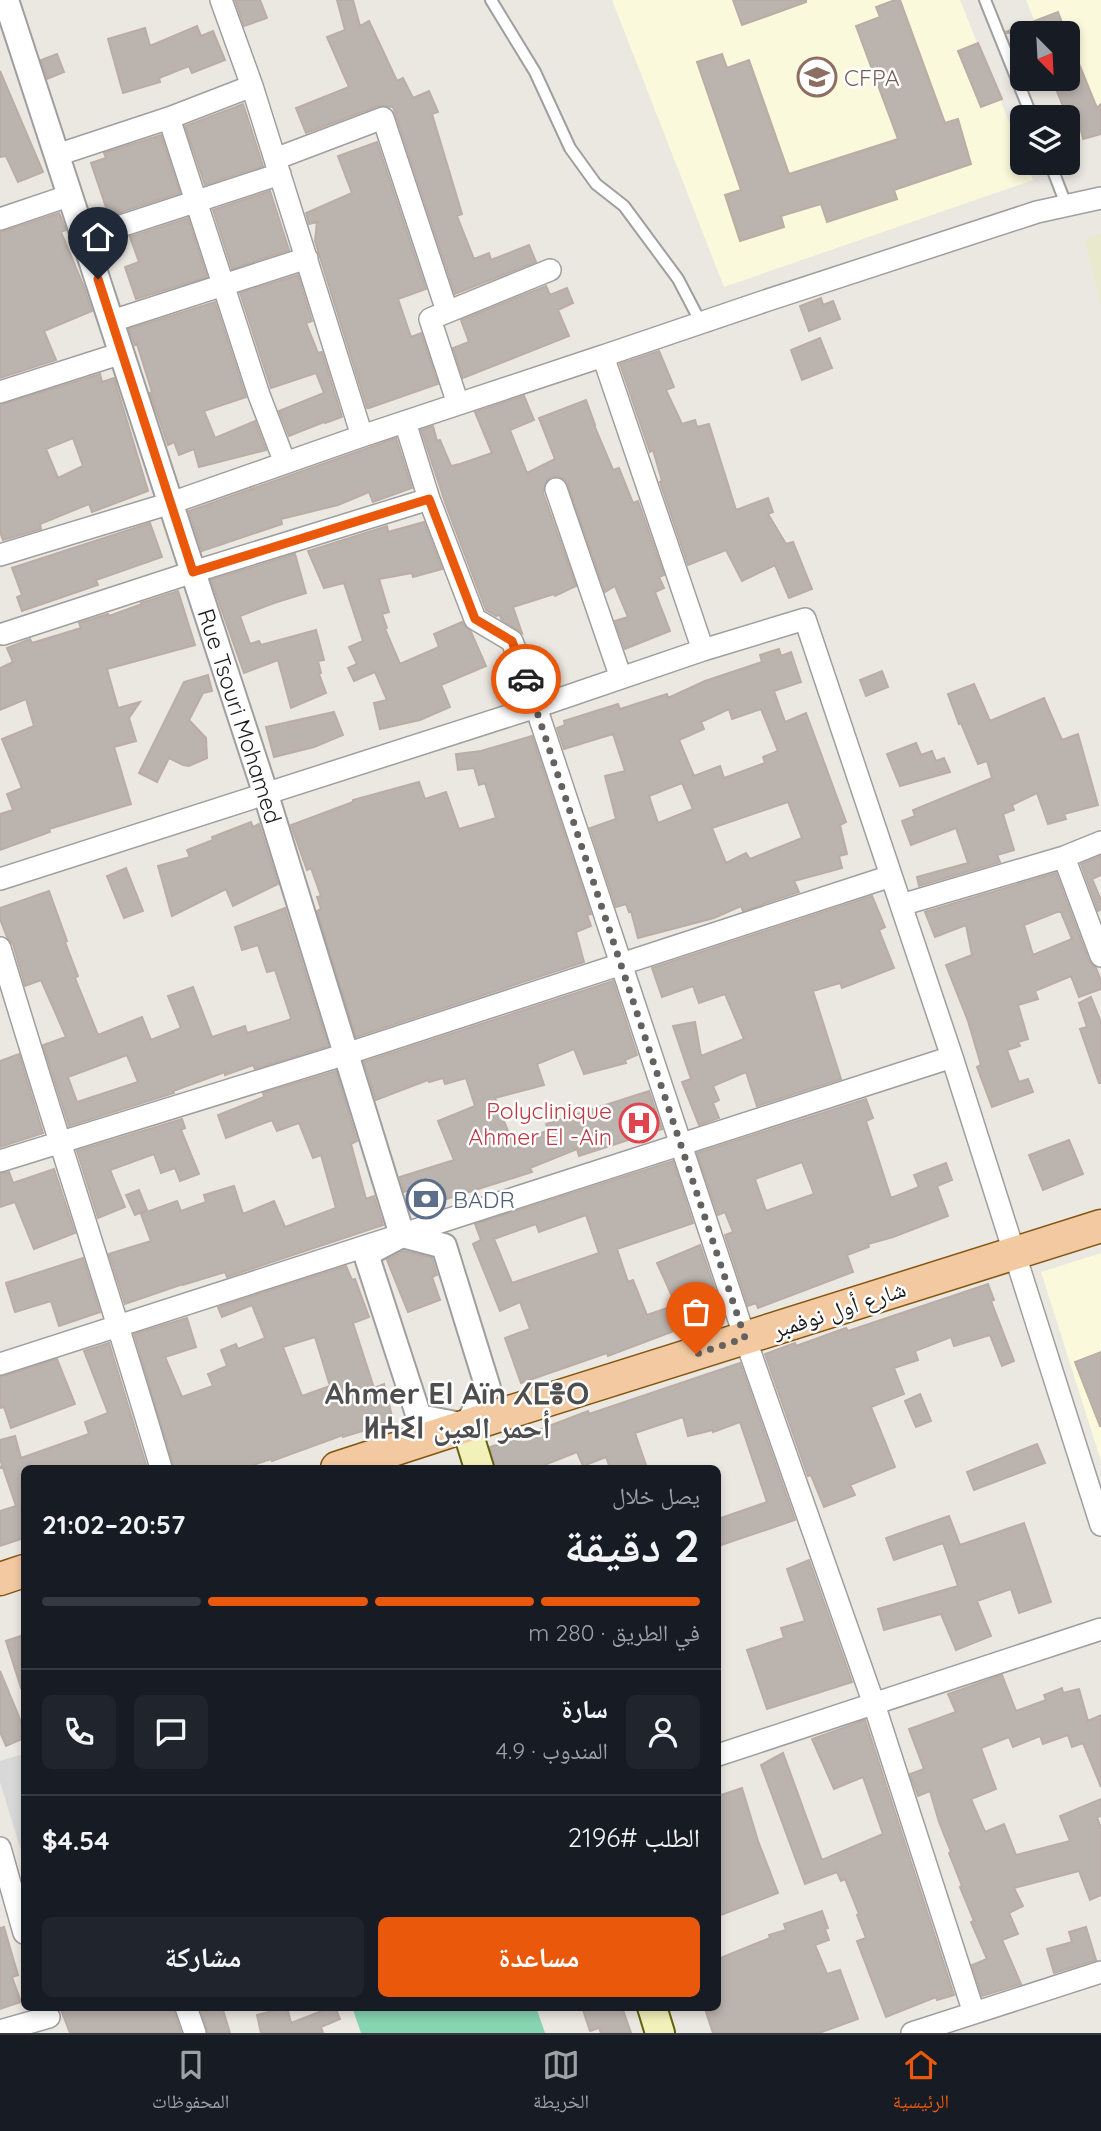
<!DOCTYPE html>
<html lang="ar">
<head>
<meta charset="utf-8">
<style>
	:root { --surface:#171b24; --page:#20242c; --text:#f1f3f6; --muted:#9ea1a6; --line:#363941; --accent:#ea580c }
	body { margin:0; font-family:Quicksand,"Noto Naskh Arabic","Noto Sans Tifinagh",sans-serif; background:var(--page); color:var(--text); direction:rtl; height:100vh; display:flex; flex-direction:column; font-size:26px; white-space:nowrap }
	* { box-sizing:border-box; margin:0 }
	p { font-size:23px; color:var(--muted) }
	.icon { flex:none; width:38px; height:38px; fill:none; stroke:currentColor; stroke-width:2; stroke-linecap:round; stroke-linejoin:round }
	.map { position:relative; flex:1; overflow:hidden; direction:ltr }
	.details { position:absolute; left:21px; top:1465px; width:700px; height:546px; display:flex; flex-direction:column; background:var(--surface); border-radius:10px; box-shadow:0 4px 10px #0003; direction:rtl }
	.details>* { flex:none }
	.needle { width:46px; rotate:156deg }
	.tools { position:absolute; left:1010px; top:21px; display:grid; gap:14px }
	.tools a { display:grid; place-items:center; width:70px; height:70px; border-radius:10px; background:var(--surface); box-shadow:0 4px 10px #0003; font-size:35px }
	.pin { position:absolute; display:grid; place-items:center; width:60px; height:60px; color:#fff; margin:-72px -30px; border-radius:50% 50% 50% 0; rotate:-45deg; box-shadow:0 0 7px #0007 }
	.pin .icon { rotate:45deg }
	.courier { position:absolute; display:grid; place-items:center; width:70px; height:70px; margin:-35px; border:5px solid #ea580c; border-radius:50%; background:#fff; color:#222; box-shadow:0 2px 9px #0007 }
	.headline em { font-style:normal; font-weight:700 }
	.headline div { display:flex; flex-direction:column-reverse }
	.headline { display:flex; align-items:center; justify-content:space-between; height:119px; padding:0 21px }
	h1 { font-size:46px; font-weight:700; line-height:52px }
	.bar { display:grid; grid-template-columns:repeat(4,1fr); gap:10px 7px; align-content:center; height:84px; padding:0 21px }
	.bar i { height:9px; border-radius:5px; background:var(--line) }
	.bar .active { background:var(--accent) }
	.bar p { grid-column:span 4 }
	.line { display:flex; align-items:center; gap:18px; padding:0 21px; border-top:2px solid var(--line) }
	.line div { flex:1 }
	.round { display:grid; place-items:center; flex:none; width:74px; height:74px; border-radius:10px; background:var(--page) }
	.cta { display:flex; gap:14px; margin-top:auto; padding:14px 21px }
	.cta a { flex:1; height:80px; border-radius:10px; background:var(--accent); color:#fff; font-size:28px; font-weight:700; line-height:80px; text-align:center }
	.cta a+a { background:var(--page); color:var(--text) }
	.dock { display:flex; justify-content:space-around; align-items:center; height:98px; border-top:2px solid var(--line); background:var(--surface); font-size:19px; color:var(--muted) }
	.dock a { display:grid; justify-items:center; gap:4px }
	.dock .active { color:var(--accent) }
	.map>svg:first-child { display:block }
</style>
</head>
<body>
<div class="map">
<svg width="1101" height="2033" viewBox="0 0 1101 2033">
	<rect width="100%" height="100%" fill="#ebe7e1"/>
	<path fill="#d9d8d8" d="M24,1754V1860L0,1782V1761Z"/>
	<path fill="#fbf9db" d="M612,0H960L1022,154V163H1026L1033,180L724,287Z
		M1026,0H1101V132L1081,140L1057,79H1068V33H1039Z
		M1101,1253V1461L1041,1272Z"/>
	<path fill="#e9e9ce" d="M1101,234V306L1085,239Z"/>
	<path fill="#86d4b0" d="M352,2007H536L545,2033H361Z"/>
	<path fill="#bbb3ae" stroke="#bbada5" stroke-width="2" fill-rule="evenodd" d="M235,0H260L267,18L244,26Z
		M337,0H353L360,26L369,21L397,81L403,78L413,98L429,91L438,112L432,114L462,214L457,216L474,259L489,253L491,260L529,245L536,262L455,294L393,107L378,106L306,133L296,108L349,87L327,37L345,30Z
		M733,0H806V2L742,25Z
		M895,0H900L945,123L958,119L971,164L894,190L897,199L827,222L821,204L781,216L784,227L740,241L725,195L741,190L697,62L722,54L727,68L749,60L789,174L898,139L856,26L880,17L876,7Z
		M1058,12L1066,33H1007L1006,32Z
		M197,26L201,36L213,31L225,60L192,73L189,66L159,78L160,82L123,93L108,39L145,28L150,46Z
		M1068,37L1097,108L1101,104V134L1083,139L1079,122L1071,126L1052,79H1068Z
		M978,43L1002,99L981,107L958,51Z
		M57,54L64,72L47,79L41,60Z
		M0,71L43,172L18,182L6,156L0,157Z
		M243,104L263,166L205,185L185,126Z
		M161,135L180,193L109,216L91,163L106,158L104,153Z
		M377,142L426,289L398,299L411,337L421,333L438,384L369,408H367L315,241L317,222L309,224L306,213L352,193L338,156Z
		M270,191L289,250L232,269L213,210Z
		M59,213L66,230L61,232L84,287L92,311L44,331L56,360L0,378V232Z
		M188,218L207,277L136,299L125,267L139,262L130,237Z
		M298,275L312,321L306,323L318,353L322,352L342,417L325,423L324,422L289,436L279,411L324,393L316,373L271,388L240,293Z
		M546,286L550,295L567,288L573,303L558,310L569,336L463,378L453,348L469,342L461,320Z
		M821,298L823,305L833,301L840,319L809,331L800,306Z
		M215,302L246,397L204,411L215,438L255,421L266,450L199,467L194,449L179,455L174,442L168,445L150,393L152,392L137,344L135,345L129,329Z
		M820,338L832,368L802,380L791,350Z
		M659,351L674,387L666,390L682,424L695,420L697,427L709,424L736,510L768,498L773,512L768,514L786,544L793,542L812,589L789,598L775,565L742,581L726,550L688,565L660,482L662,481L653,450L650,452L620,364Z
		M100,374L102,382L114,378L148,491L92,512L89,504L40,524L41,529L3,540L0,532V405ZM73,438L83,466L58,478L46,449Z
		M524,396L534,420L510,430L527,473L555,459L539,418L586,400L595,425H594L613,470L619,468L633,503L638,501L664,575L659,577L664,588L655,592L670,631L625,649L615,621L628,617L615,586L605,592L568,485L564,479L558,476L551,477L546,481L543,493L576,586L555,596L554,594L513,607L522,633L501,619L500,615L496,616L486,610L446,505L421,430L433,426L437,441L440,440L451,466L460,464L492,453L475,412Z
		M396,438L412,488L373,502L369,492L338,505L281,519L282,524L202,551L189,511Z
		M424,522L442,569L413,577L412,573L379,579L389,612L382,614L387,628L385,629L400,664L439,647L434,634L462,622L471,632L486,666L441,685L450,707L420,720L380,729L374,703L387,700L375,672L354,681L348,668L357,664L349,647L363,641L344,583L324,588L308,551L387,526L388,532Z
		M150,523L162,557L96,580L98,585L22,611L17,597L22,595L12,568Z
		M295,554L306,593L274,603L240,616L250,644L259,641L261,645L316,630L324,660L318,661L321,673L319,674L326,693L291,708L278,660L244,673L211,580Z
		M178,591L195,645L107,669L118,708L140,702L129,718L136,741L114,747L131,804L49,829L50,832L0,850V814L13,810L7,794L22,788L2,739L34,726L26,699L0,710V668L13,662L7,648L30,639L32,643L81,628L79,623L108,614L109,616L142,604L141,603Z
		M779,649L781,656L791,652L801,682L774,691L785,722L806,713L846,822L840,825L847,854L839,856L842,868L794,881L799,892L743,911L741,906L714,918L638,938L631,911L629,912L626,904L616,907L590,828L616,819L605,776L625,771L613,734L564,749L557,728L565,725L564,721L618,704L620,709L667,694L668,698L705,681L762,662L760,655ZM729,709L732,719L761,709L778,751L763,757L765,763L724,778L720,766L694,776L679,740L704,729L701,722ZM682,783L693,809L658,823L649,796ZM788,802L802,838L750,859L746,853L726,863L712,828Z
		M882,671L888,687L866,696L860,680Z
		M208,675L212,691L203,693L189,720L206,738L207,758L189,766L183,765L169,758L157,782L139,773L184,682Z
		M974,684L990,721L1044,698L1062,740L1078,734L1098,805L1064,814L1066,819L1048,824L1037,793L1012,805L1014,810L1003,814L1014,850L997,855L1000,862L919,886L917,877L968,863L956,828L911,845L902,821L915,816L913,810L992,778L987,761L978,764L961,723L959,724L948,694Z
		M334,712L343,735L314,747L274,757L266,727Z
		M532,736L591,914L587,915L591,926L576,932L584,962L356,1037L317,911L321,909L317,897L321,896L311,868L307,870L291,825L353,802V800L419,782L425,799L446,792L459,829L496,818L485,783L479,785L474,768L458,770L456,754L481,751Z
		M916,743L921,755L932,751L936,761L944,758L950,772L900,786L887,754Z
		M251,822L253,827L259,824L278,884L233,906L226,889L172,916L158,866L190,857L187,850L213,840L212,837Z
		M1101,856V875L1092,879L1101,900V909L1098,911L1081,864Z
		M126,868L143,911L124,918L107,876Z
		M1056,873L1089,961L1096,968L1101,981V989L1079,997L1071,976L1035,991L1038,999L1018,1005L1028,1039L1018,1042L1020,1046L1007,1050L1019,1082L1028,1079L1033,1092L992,1107L977,1067L981,1065L968,1021L946,965L972,955L966,925L935,937L925,912ZM1057,912H1061L1072,939L1033,955L1024,925Z
		M49,891L67,941L65,942L78,976L75,978L98,1035L142,1017L151,1040L181,1028L168,996L193,987L212,1037L245,1026L247,1033L289,1020L291,1018L275,970L267,972L258,945L242,950L235,927L285,908L328,1046L255,1069L253,1065L225,1075V1072L173,1091L174,1093L69,1126L43,1045L66,1037L41,980L25,986L13,944L7,937L0,919V908ZM127,1055L138,1082L77,1102L68,1077Z
		M872,896L885,927L879,930L894,968L842,988L840,983L813,991L841,1079L757,1106L746,1072L713,1086L719,1100L713,1103L719,1118L699,1125L682,1082L691,1079L673,1026L695,1022L701,1056L744,1039L725,994L699,1003L693,986L662,997L652,968Z
		M613,981L637,1055L625,1060L626,1063L584,1074L574,1049L537,1064L544,1085L495,1098L513,1144L549,1130L546,1124L649,1091L662,1129L579,1156L577,1149L530,1168L532,1172L415,1209L409,1190L404,1192L400,1177L454,1160L438,1121L475,1106L466,1078L445,1084L443,1078L429,1082L428,1080L376,1100L364,1062Z
		M1091,997L1101,1022V1083H1099L1080,1029L1087,1027L1079,1003Z
		M19,1054L43,1133L0,1147V1061Z
		M336,1071L357,1141L351,1144L366,1199L374,1196L383,1225L227,1277L225,1272L183,1285V1284L125,1304L109,1254L151,1241L141,1214L177,1201L181,1211L206,1202L204,1195L234,1186L243,1214L274,1201L285,1227L336,1208L321,1155L313,1158L299,1123L277,1131L272,1120L226,1138L218,1115L264,1097L263,1093Z
		M866,1099L873,1118L866,1121L891,1198L919,1187L914,1175L946,1163L952,1180L937,1186L948,1216L893,1237L868,1244L869,1247L847,1255L853,1272L758,1308L756,1303L748,1306L725,1235L733,1232L725,1212L718,1215L697,1153ZM802,1162L814,1194L766,1211L755,1179Z
		M182,1119L185,1128L181,1130L199,1174L180,1181L175,1168L161,1173L154,1154L110,1170L125,1207L98,1218L77,1151Z
		M1069,1140L1083,1174L1043,1190L1029,1155Z
		M673,1161L693,1223L617,1249L628,1282L633,1280L647,1315L676,1305L657,1263L700,1245L724,1316L717,1318L716,1315L608,1356L607,1353L521,1383L505,1338L530,1329L520,1302L500,1311L473,1244L481,1240L475,1224ZM586,1215L599,1253L512,1283L494,1239L536,1224L539,1232Z
		M54,1169L75,1233L34,1249L15,1202L0,1207V1174L9,1172L13,1183Z
		M139,1190L147,1210L135,1215L126,1195Z
		M404,1251L432,1258L437,1275L432,1277L440,1300L408,1312L387,1260Z
		M83,1258L100,1312L59,1326L51,1301L15,1312L6,1283Z
		M346,1266L352,1280L355,1279L369,1317L353,1323L374,1388L384,1384L393,1420L382,1423L383,1425L343,1437V1435L272,1461L271,1459L244,1468H174L134,1334L187,1318L196,1347L165,1357L182,1397L213,1386L208,1374L227,1366L221,1350L236,1344L238,1349L265,1338L252,1305L222,1317L218,1307ZM315,1337L330,1386L302,1396L283,1347Z
		M988,1284L994,1300L991,1301L1014,1361L1002,1366L990,1335L954,1346L951,1337L915,1351L918,1360L894,1368L904,1394L871,1407L895,1467L850,1485L855,1495L824,1507L811,1475L808,1476L765,1354L795,1343L796,1346L846,1328L848,1331Z
		M109,1343L147,1468H24V1538L0,1546V1511L16,1506L3,1468H0L2,1465L0,1459V1440L15,1436L21,1458L89,1434L85,1422L108,1413L84,1351Z
		M1101,1352V1426H1100L1075,1362Z
		M57,1359L75,1404L11,1428L4,1407L0,1408V1377Z
		M740,1363L795,1520L718,1546V1519L767,1502L740,1422L713,1432V1430L688,1436L683,1417L635,1433L647,1468H610L606,1457L583,1466L577,1452L537,1468H495L490,1447L542,1431L541,1429L588,1411L589,1414Z
		M920,1394L931,1421L916,1427L905,1401Z
		M1037,1444L1045,1463L974,1490L967,1472Z
		M949,1516L960,1545L1024,1523L1051,1602L1019,1613L1011,1589L977,1601L991,1636L956,1650L941,1614L884,1630L878,1609L958,1586L943,1543L894,1560L886,1538Z
		M809,1560L852,1682L767,1709L747,1650L784,1638L781,1628L805,1621L787,1569Z
		M24,1635V1687L21,1688L6,1641Z
		M0,1671L24,1729V1738L6,1746L0,1732Z
		M1002,1675L1016,1711L1046,1700L1044,1695L1062,1688L1063,1693L1079,1689L1088,1721L1101,1715V1787L1083,1743L1072,1747L1068,1735L1043,1744L1040,1736L1013,1747L1009,1737L981,1748L996,1789L971,1799L985,1832L1004,1824L1016,1855L1070,1841L1060,1816L1101,1799V1816L1097,1817L1101,1828V1895L1090,1900L1079,1871L1014,1888L1023,1906L1009,1913L1018,1934L1002,1940L1021,1984L982,1996L972,1965L987,1959L971,1922L974,1921L960,1887L962,1886L949,1853L951,1852L939,1822L930,1791L918,1796L910,1774L924,1769L909,1729L956,1712L948,1694Z
		M865,1720L954,1995L937,2000L936,1997L886,2017L857,1941L866,1938L857,1915L859,1914L845,1879L841,1881L837,1872L805,1884L761,1765L783,1753L822,1860L883,1834L863,1777L834,1789L812,1739Z
		M742,1788L758,1841L778,1893L718,1916V1796Z
		M822,1911L828,1928L825,1929L829,1940L815,1945L827,1974L840,1970L858,2019L819,2033H713L706,2012L718,2008V1959L770,1938L769,1935L786,1930L784,1924Z
		M4,1927L18,1975L12,1977L21,2002L0,2009V1928Z
		M1086,1927L1096,1960L1054,1973L1047,1949L1072,1942L1069,1932Z
		M60,2007H173L181,2033H70Z
		M200,2007H222L230,2033H208Z
		M287,2007L291,2023L332,2007H335L340,2019L321,2027L323,2033H261L257,2015Z
		M582,2007H622L631,2033H601L599,2028L590,2031Z"/>
	<g fill="none" stroke-linecap="round" stroke-linejoin="round">
		<defs>
			<path id="service" d="M491,0L535,72L570,148L596,184L624,206L678,279L701,323
				M985,0L1032,117
				M1050,163L1067,207"/>
			<path id="minor" d="M221,0L252,86L362,436
				M169,118L259,395L285,463
				M57,155L169,118L252,86
				M275,159L383,118L447,311
				M0,219L71,195
				M84,238L280,174
				M112,321L307,258
				M603,356L765,301L1037,212L1101,198
				M0,392L122,353
				M458,404L430,319L550,270
				M405,422L429,499L475,619L512,641L536,707L745,1338L874,1704L974,2013
				M556,489L621,678
				M0,555L171,503L362,436L603,356L703,650
				M3,634L193,572L429,499
				M1064,857L1101,956
				M0,879L536,707L703,650L805,619L952,1057L1101,1525
				M901,905L1064,857L1101,842
				M0,948C52,1122 110,1294 161,1468
				M0,1161L346,1054L891,876
				M0,1364L952,1057
				M718,1755L1101,1629
				M0,1848L24,1933
				M186,2007L195,2033
				M0,2031L49,2017
				M912,2033L1101,1972"/>
			<path id="tertiary" d="M6,0L266,795L402,1235L366,1254L419,1417L466,1426L488,1388L444,1246L402,1235"/>
			<path id="secondary" d="M466,1426L479,1468
				M652,2007L660,2033"/>
			<path id="primary" d="M337,1468L500,1415L1101,1226
				M0,1579L24,1571"/>
		</defs>
		<use href="#service" stroke="#9f9f9f" stroke-width="14"/>
		<use href="#minor" stroke="#9f9f9f" stroke-width="24"/>
		<use href="#tertiary" stroke="#9f9f9f" stroke-width="28"/>
		<use href="#secondary" stroke="#61650f" stroke-width="32"/>
		<use href="#primary" stroke="#83550e" stroke-width="35"/>
		<use href="#service" stroke="#fff" stroke-width="10"/>
		<use href="#minor" stroke="#fff" stroke-width="21"/>
		<use href="#tertiary" stroke="#fff" stroke-width="24"/>
		<use href="#secondary" stroke="#f2f1b9" stroke-width="28"/>
		<use href="#primary" stroke="#f2c9a0" stroke-width="32"/>
	</g>
	<g fill="none" stroke-linecap="round" stroke-linejoin="round">
		<path stroke="#646260" stroke-width="7" stroke-dasharray="0 12.6" d="M526,679L745,1338L696,1354"/>
		<path stroke="#ea580c" stroke-width="9" d="M98,279L193,572L429,499L475,619L512,641L526,679"/>
	</g>
	<defs>
		<symbol id="university-ring" viewBox="-11 -11 22 22"><circle r="9.5" fill="#fff" stroke="#8d6e63" stroke-width="1.5"/><path d="M0-5L7-2L0 1L-7-2ZM-4 1L0 2.5L4 1V4Q0 6-4 4Z" fill="#8d6e63"/></symbol>
		<symbol id="hospital-ring" viewBox="-11 -11 22 22"><circle r="9.5" fill="#fff" stroke="#e0444e" stroke-width="1.5"/><path d="M-5-5h3v3.5h4V-5h3V5h-3V1.5h-4V5h-3Z" fill="#e0444e"/></symbol>
		<symbol id="bank-ring" viewBox="-11 -11 22 22"><circle r="9.5" fill="#fff" stroke="#5c6f8a" stroke-width="1.5"/><path d="M-6-4H6V4H-6ZM0-2.3a2.3 2.3 0 1 0 0 4.6a2.3 2.3 0 1 0 0-4.6Z" fill="#5c6f8a"/></symbol>
	</defs>
	<g fill-rule="evenodd">
		<use href="#university-ring" x="795" y="55" width="44" height="44"/>
		<use href="#hospital-ring" x="617" y="1101" width="44" height="44"/>
		<use href="#bank-ring" x="404" y="1177" width="44" height="44"/>
	</g>
	<g text-anchor="middle" dominant-baseline="central" stroke-width="5" stroke-linejoin="round" paint-order="stroke">
		<g font-size="23" fill="#785e54" stroke="#fff" text-anchor="start">
			<text x="844" y="77">CFPA</text>
		</g>
		<g font-size="23" fill="#1b1b1b" stroke="#fff">
			<text transform="translate(240 716) rotate(72)">Rue Tsouri Mohamed</text>
			<text transform="translate(839 1309) rotate(-18)">شارع أول نوفمبر</text>
		</g>
		<g font-size="23" fill="#be3a42" stroke="#fff" text-anchor="end">
			<text x="612" y="1110">Polyclinique<tspan x="612" dy="26">Ahmer El -Ain</tspan></text>
		</g>
		<g font-size="23" fill="#4e5e75" stroke="#fff" text-anchor="start">
			<text x="453" y="1199">BADR</text>
		</g>
		<g font-size="30" font-weight="bold" fill="#4e4e4e" stroke="#fff">
			<text x="457" y="1393">Ahmer El Aïn ⵃⵎⴻⵔ<tspan x="457" dy="34">ⵍⵄⵉⵏ أحمر العين</tspan></text>
		</g>
	</g>
</svg>
<div class="tools">
<a><svg class="needle" viewBox="-14 -14 28 28"><path d="M0-13l5 13h-10z" fill="#e53935"/><path d="M0 13l5-13h-10z" fill="#9ea1a6"/></svg></a>
<a><svg class="icon" aria-label="layers" viewBox="0 0 24 24"><path d="M12 4l9 5-9 5-9-5zM3 14l9 5 9-5"/></svg></a>
</div>
<div class="pin" style="left:696px;top:1354px;background:#ea580c"><svg class="icon" aria-label="bag" viewBox="0 0 24 24"><path d="M5 8h14l-1 12H6zM9 8a3 3 0 0 1 6 0"/></svg></div>
<div class="pin" style="left:98px;top:279px;background:#1f2937"><svg class="icon" aria-label="home" viewBox="0 0 24 24"><path d="M3 11l9-7 9 7M6 9v11h12V9"/></svg></div>
<div class="courier" style="left:526px;top:679px"><svg class="icon" aria-label="car" viewBox="0 0 24 24"><path d="M5 17H2v-5l4-1 3-4h7l3 4 3 1v5h-3M9 17h6M6 11h13"/><circle cx="7" cy="17" r="2"/><circle cx="17" cy="17" r="2"/></svg></div>
<section class="details">
<div class="headline"><div><h1>2 دقيقة</h1><p>يصل خلال</p></div><em>20:57–21:02</em></div>
<div class="bar"><i class="active"></i><i class="active"></i><i class="active"></i><i></i><p>في الطريق · 280 m</p></div>
<div class="line" style="height:126px"><a class="round"><svg class="icon" aria-label="person" viewBox="0 0 24 24"><circle cx="12" cy="8" r="4"/><path d="M4 21q1-7 8-7t8 7"/></svg></a><div><b>سارة</b><p>المندوب · 4.9</p></div><a class="round"><svg class="icon" aria-label="chat" viewBox="0 0 24 24"><path d="M4 5h16v11H9l-5 4z"/></svg></a><a class="round"><svg class="icon" aria-label="phone" viewBox="0 0 24 24"><path d="M5 4h4l2 5-3 2q2 4 5 5l2-3 5 2v4C11 20 4 13 5 4z"/></svg></a></div>
<div class="line" style="height:91px"><div>الطلب #2196</div><b>$4.54</b></div>
<div class="cta"><a>مساعدة</a><a>مشاركة</a></div>
</section>
</div>
<nav class="dock">
<a class="active"><svg class="icon" aria-label="home" viewBox="0 0 24 24"><path d="M3 11l9-7 9 7M6 9v11h12V9"/></svg>الرئيسية</a>
<a><svg class="icon" aria-label="map" viewBox="0 0 24 24"><path d="M3 6l6-2 6 2 6-2v14l-6 2-6-2-6 2zM9 4v14M15 6v14"/></svg>الخريطة</a>
<a><svg class="icon" aria-label="saved" viewBox="0 0 24 24"><path d="M7 4h10v16l-5-4-5 4z"/></svg>المحفوظات</a>
</nav>
</body>
</html>
